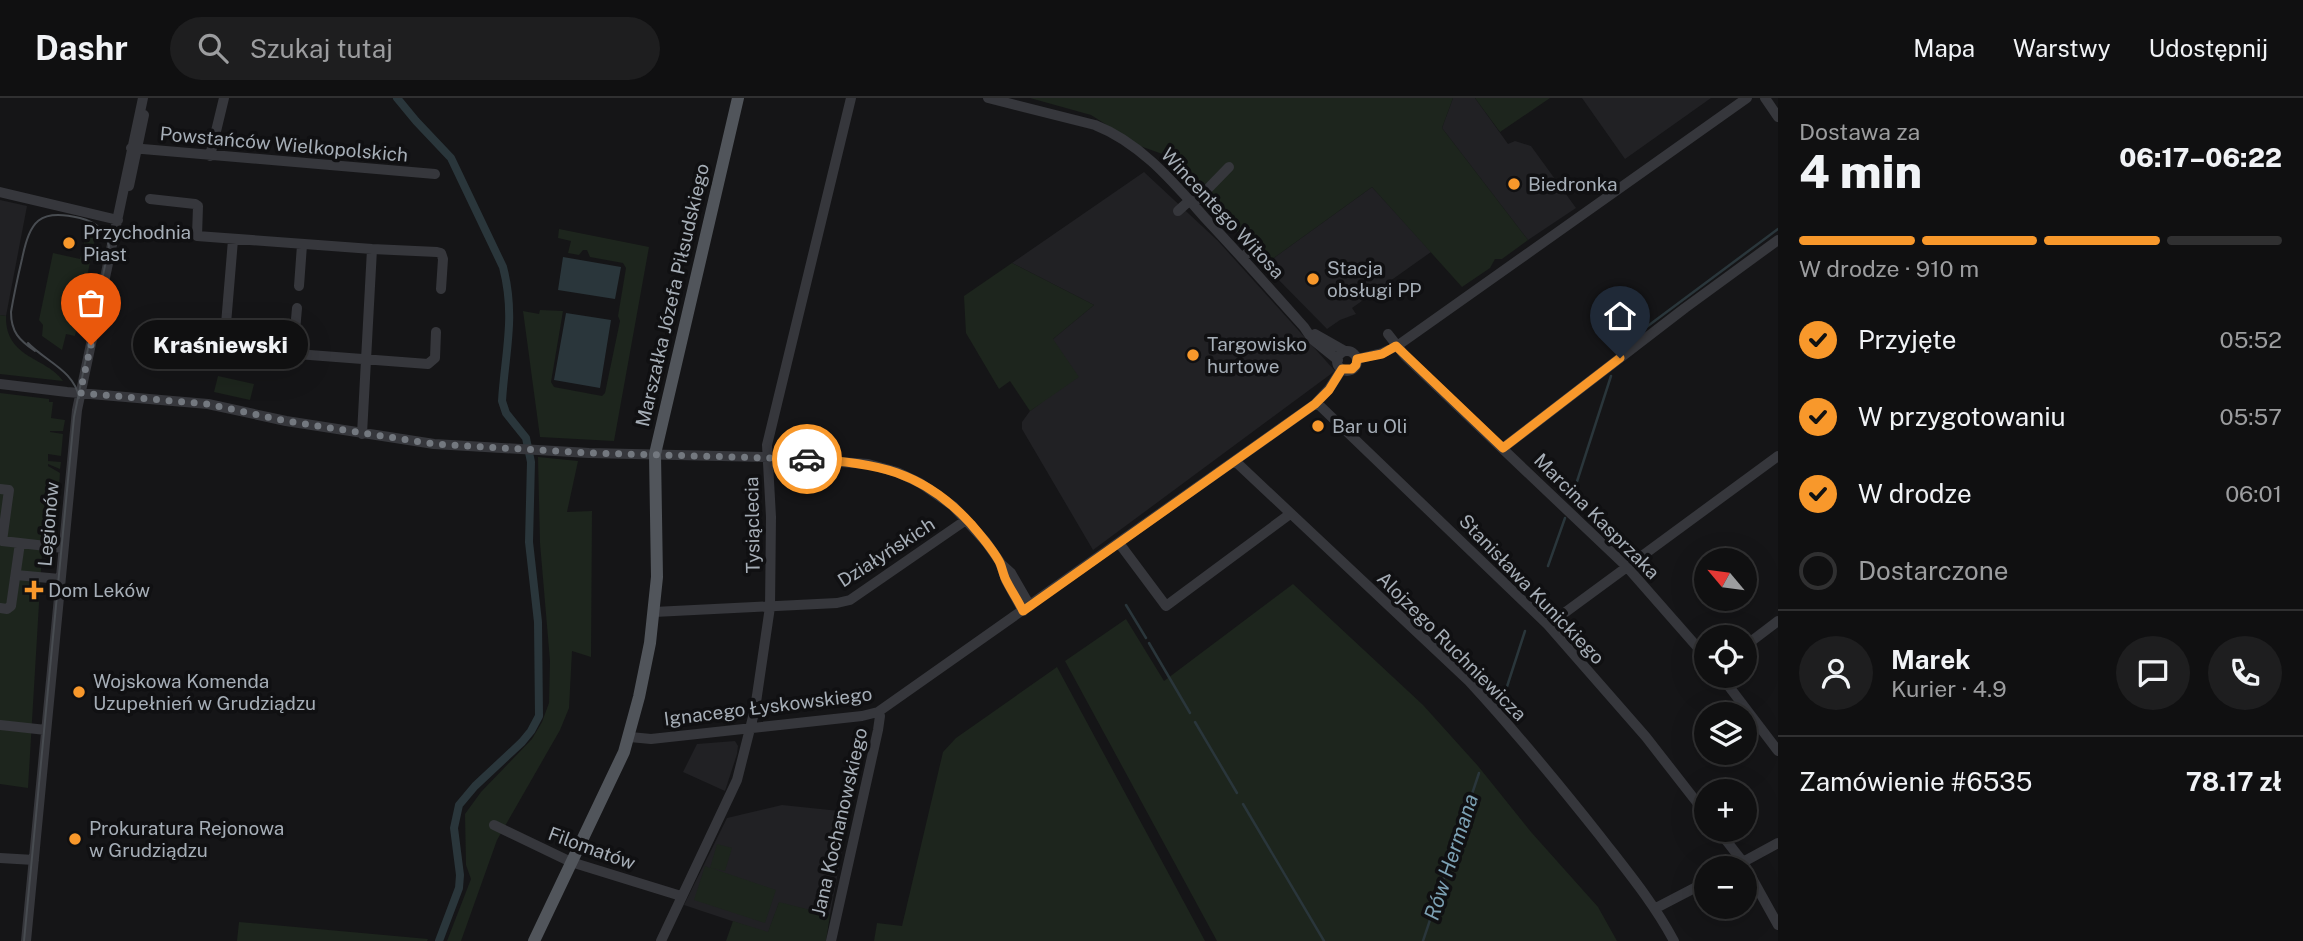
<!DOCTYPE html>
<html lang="pl">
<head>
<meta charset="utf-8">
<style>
	:root { --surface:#101011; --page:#1e1e1f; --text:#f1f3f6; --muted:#9c9d9f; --line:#303031; --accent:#f8982b }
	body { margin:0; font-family:"Public Sans",sans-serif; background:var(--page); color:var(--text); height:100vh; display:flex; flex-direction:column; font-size:26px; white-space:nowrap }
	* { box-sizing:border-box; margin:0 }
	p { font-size:23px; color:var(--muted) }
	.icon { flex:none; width:38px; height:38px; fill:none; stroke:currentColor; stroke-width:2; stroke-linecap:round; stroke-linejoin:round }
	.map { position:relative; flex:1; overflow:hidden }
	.panel { display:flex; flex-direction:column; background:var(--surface); width:525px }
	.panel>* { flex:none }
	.needle { width:46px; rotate:299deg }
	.fabs { position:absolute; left:1694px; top:450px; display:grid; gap:14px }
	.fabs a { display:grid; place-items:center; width:63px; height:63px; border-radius:50%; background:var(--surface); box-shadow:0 7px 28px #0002,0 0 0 2px var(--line); font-size:35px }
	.pin { position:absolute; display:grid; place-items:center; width:60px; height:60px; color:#fff; margin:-72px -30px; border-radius:50% 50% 50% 0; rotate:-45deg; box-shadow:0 0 7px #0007 }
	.pin .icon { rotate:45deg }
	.courier { position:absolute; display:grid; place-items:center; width:70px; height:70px; margin:-35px; border:5px solid #f8982b; border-radius:50%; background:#fff; color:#222; box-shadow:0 2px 9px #0007 }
	.bubble { position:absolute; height:49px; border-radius:24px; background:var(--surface); box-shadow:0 7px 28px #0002,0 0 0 2px var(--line); font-size:23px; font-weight:800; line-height:49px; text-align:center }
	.head em { font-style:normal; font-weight:800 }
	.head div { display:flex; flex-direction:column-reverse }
	.head { display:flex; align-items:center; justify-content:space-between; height:119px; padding:0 21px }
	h1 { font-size:46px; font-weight:800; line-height:52px }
	.bar { display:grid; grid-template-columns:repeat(4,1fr); gap:10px 7px; align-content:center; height:84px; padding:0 21px }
	.bar i { height:9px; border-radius:5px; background:var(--line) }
	.bar .on { background:var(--accent) }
	.bar p { grid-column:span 4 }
	.line { display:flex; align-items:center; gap:18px; padding:0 21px; border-top:2px solid var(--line) }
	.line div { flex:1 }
	.round { display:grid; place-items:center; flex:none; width:74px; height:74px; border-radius:37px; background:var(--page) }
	ol { padding:0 21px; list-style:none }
	li { display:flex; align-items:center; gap:21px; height:77px }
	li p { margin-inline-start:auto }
	li .icon { padding:7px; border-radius:50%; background:var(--accent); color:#111; stroke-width:4 }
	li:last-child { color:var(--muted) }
	li i { width:38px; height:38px; border:4px solid var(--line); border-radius:50% }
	header { display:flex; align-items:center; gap:42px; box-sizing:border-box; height:98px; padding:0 35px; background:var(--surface); border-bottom:2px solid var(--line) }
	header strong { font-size:33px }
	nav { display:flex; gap:38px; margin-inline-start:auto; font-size:24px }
	.search { width:490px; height:63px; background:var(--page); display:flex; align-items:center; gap:18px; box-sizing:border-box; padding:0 24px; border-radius:38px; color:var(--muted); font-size:26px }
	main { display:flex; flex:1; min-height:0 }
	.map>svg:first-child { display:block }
</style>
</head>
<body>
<header>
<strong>Dashr</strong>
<div class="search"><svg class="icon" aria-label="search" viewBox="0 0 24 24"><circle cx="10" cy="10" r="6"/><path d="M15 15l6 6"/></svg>Szukaj tutaj</div>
<nav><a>Mapa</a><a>Warstwy</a><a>Udostępnij</a></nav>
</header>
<main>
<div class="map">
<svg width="1778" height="843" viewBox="0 0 1778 843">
	<rect width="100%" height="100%" fill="#151517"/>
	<path fill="#212124" d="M1453,0H1475L1508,46L1515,43L1531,48L1576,110L1528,142L1442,30Z
		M1582,0H1711L1625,61Z
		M1144,74L1218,143L1335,273L1093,452L1022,331V324L1030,313L1042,304L1053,241L1094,207L1012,165Z
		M1372,89L1431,154L1352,210L1356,216L1340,222L1327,231L1264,167Z
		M0,102L27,108L6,218L0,217Z
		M735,643L738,648L737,656L725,693L683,674L697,646Z
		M782,707L849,714L830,817L779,805L768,835L684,807L727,720Z"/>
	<path fill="#1d251d" d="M1030,0H1453L1442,30L1528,142L1502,161H1495L1490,170L1462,189L1372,89L1264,167L1255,153L1168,58L1140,48L1091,17Z
		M1475,0H1550L1500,34Z
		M88,128L97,130L75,238L66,236L62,252L42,238L43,227L39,222L53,155L80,161Z
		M559,131L649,149L614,343L540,339L523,213L539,216L540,212L563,213L551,284L554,289L602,298L605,295L620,223L618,218L626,170L623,165L590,159L587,152H583L579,157L568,155L571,143L558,140Z
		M1012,165L1094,207L1053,241L1079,279L1030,313L1010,283L999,291L966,235L964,198Z
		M0,217L6,218C5,261 47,259 63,283L0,276Z
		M218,278L254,286L250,302L214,294Z
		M0,295L49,301V304H53L51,320L65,322L63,333H50V334L63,336L61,358L48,356V363L61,364L60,371L48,366V368L60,375L59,389L46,388L28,690L0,686Z
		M538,359L578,363L567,414L592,413L591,559L572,553L569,610L560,632L497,742L461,843H447L471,781L466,767L465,716L481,694L532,641L542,624L549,605L550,563L540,445Z
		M1293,486L1423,607L1478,668L1531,734L1598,809L1617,843H1217L1065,563L1126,521L1164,583Z
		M1057,569L1205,843H874L877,825L902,828L943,654L956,640Z
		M717,746L732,750L725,773L711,770L776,792L765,825L694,802L705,768L710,770Z
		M779,804L830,817L826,843H726L733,823L768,834Z
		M239,824L428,841L427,843H237Z"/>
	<path fill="#2a363b" d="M563,159L621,169L615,201L558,192Z
		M566,215L611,222L600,290L554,282Z"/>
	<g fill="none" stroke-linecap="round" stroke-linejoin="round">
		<path stroke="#2a363b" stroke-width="2.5" d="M1619,253L1629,242L1778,131
			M1571,402L1611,278
			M1548,468L1565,420
			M1126,507L1146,540
			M1149,545L1190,615
			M1502,604L1525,533
			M1195,624L1237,695
			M1243,706L1324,843
			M1423,843L1479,675"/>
		<path stroke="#2a363b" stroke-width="8" d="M397,0L416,23L451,60L503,169C516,219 505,254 502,303L506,315L526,340L531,364L529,444L538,524L539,618L531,633L522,644L475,688L459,707L454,730L460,777L459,790L439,843"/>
		<path stroke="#36373c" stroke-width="10" d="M988,0L1095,27C1141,45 1174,85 1206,121C1239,156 1272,193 1304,229L1312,241L1338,262
			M1765,0L1778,19
			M131,50L435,76
			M210,58L224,0
			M129,88L144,17
			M0,94L118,122
			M150,101L195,106L198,108L197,138L372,151L437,154L441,155L443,161L441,191
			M1193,106L1229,69
			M1178,113L1190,102
			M1213,128L1224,119
			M1242,160L1253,150
			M299,188L302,147
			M1315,236L1345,253
			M1388,236L1405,258L1627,469L1706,559
			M165,246L428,266L435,260L436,234
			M224,250L233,142
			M1337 263a10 10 0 1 1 20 0a10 10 0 1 1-20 0Z
			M293,256L297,210
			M1357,261L1382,255L1397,248L1747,0
			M0,286L67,294L208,306L286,323L434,346L589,355L768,359L868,366L897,374L920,385L953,408L986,444L1000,464L1006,482L1023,513
			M1317,305L1548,527L1646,639L1706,716
			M362,336L372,151
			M1503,350L1685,210L1778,142
			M1235,363L1469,583C1515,633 1558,685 1600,738C1627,773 1653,804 1674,843
			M0,391L9,392L2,443L20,445
			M1119,445L1166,508L1290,416
			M1000,465L1011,475L1030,508
			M16,477L60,481
			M0,510L7,511L11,508L20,445L63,450
			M654,514L837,505L850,502L966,422
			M1548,527L1778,358
			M1745,548L1778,523
			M1721,578L1778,653
			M0,627L46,632
			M630,639L651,641L862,618L878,614L1315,306L1329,291L1342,271
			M494,727L571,764L681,798
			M1718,732L1743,764L1778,827
			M0,760L34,762
			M1732,770L1778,745
			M1656,810L1706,784
			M26,843L77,312L143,0
			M661,843L737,682L755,611L770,509L771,419L767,347L851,0
			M831,843L878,632L880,618L878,614"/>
		<path stroke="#51555b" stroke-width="12" d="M534,843L624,654L639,599L650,545L657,479L655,356L738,0"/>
		<path stroke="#484c51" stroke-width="2" d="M28,245C45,263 75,273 79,300
			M24,843L74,319L109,148C105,132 96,124 80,120C39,110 30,123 22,161C18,178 14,196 11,214C11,234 19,242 35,253"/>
	</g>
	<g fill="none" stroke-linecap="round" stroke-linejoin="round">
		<path stroke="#73787f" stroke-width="7" stroke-dasharray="0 12.6" d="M91,247L80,295L208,306L286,323L434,346L589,355L807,361"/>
		<path stroke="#f8982b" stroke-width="9" d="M807,361C875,364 923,373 971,426C981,438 993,451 1000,465C1002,470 1003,475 1005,480C1010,491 1018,502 1023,513L1315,306L1329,292L1342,271H1352L1356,267L1357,261L1382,256L1396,248L1503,350L1620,260"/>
	</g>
	<g fill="#f8982b" stroke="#101012" stroke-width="2.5">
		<circle cx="1514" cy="86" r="7"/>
		<circle cx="69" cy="145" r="7"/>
		<circle cx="1313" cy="181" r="7"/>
		<circle cx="1193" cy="257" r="7"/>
		<circle cx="1318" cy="328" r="7"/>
		<path d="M30.5 481.5h7v7h7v7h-7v7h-7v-7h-7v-7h7z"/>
		<circle cx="79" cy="594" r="7"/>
		<circle cx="75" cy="741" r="7"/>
	</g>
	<g text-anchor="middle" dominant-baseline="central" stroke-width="7" stroke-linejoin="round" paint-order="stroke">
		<g font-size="19" fill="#a6aeb7" stroke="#101012">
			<text transform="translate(284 46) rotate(5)">Powstańców Wielkopolskich</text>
			<text transform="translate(1223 115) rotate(47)">Wincentego Witosa</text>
			<text transform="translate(672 197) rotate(-77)">Marszałka Józefa Piłsudskiego</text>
			<text transform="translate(1597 418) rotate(45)">Marcina Kasprzaka</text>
			<text transform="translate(48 426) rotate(-85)">Legionów</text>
			<text transform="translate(752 427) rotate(-91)">Tysiąclecia</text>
			<text transform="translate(886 454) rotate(-33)">Działyńskich</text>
			<text transform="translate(1532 491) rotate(46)">Stanisława Kunickiego</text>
			<text transform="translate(1452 548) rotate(45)">Alojzego Ruchniewicza</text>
			<text transform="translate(768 608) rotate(-7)">Ignacego Łyskowskiego</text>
			<text transform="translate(839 724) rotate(-77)">Jana Kochanowskiego</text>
			<text transform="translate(592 750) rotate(20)">Filomatów</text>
		</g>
		<g font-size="19" fill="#a6aeb7" stroke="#101012" text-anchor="start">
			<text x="1528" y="86">Biedronka</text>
			<text x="83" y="134">Przychodnia<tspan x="83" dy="22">Piast</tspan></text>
			<text x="1327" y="170">Stacja<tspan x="1327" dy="22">obsługi PP</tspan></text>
			<text x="1207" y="246">Targowisko<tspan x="1207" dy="22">hurtowe</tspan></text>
			<text x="1332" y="328">Bar u Oli</text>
			<text x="48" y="492">Dom Leków</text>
			<text x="93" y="583">Wojskowa Komenda<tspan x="93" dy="22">Uzupełnień w Grudziądzu</tspan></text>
			<text x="89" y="730">Prokuratura Rejonowa<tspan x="89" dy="22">w Grudziądzu</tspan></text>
		</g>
		<g font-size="21" font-style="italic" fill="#7ca1b4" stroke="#101012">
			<text transform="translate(1451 759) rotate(-72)">Rów Hermana</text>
		</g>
	</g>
</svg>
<div class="fabs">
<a><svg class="needle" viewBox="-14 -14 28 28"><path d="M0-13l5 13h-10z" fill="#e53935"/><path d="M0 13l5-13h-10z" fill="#9c9d9f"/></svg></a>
<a><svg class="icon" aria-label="locate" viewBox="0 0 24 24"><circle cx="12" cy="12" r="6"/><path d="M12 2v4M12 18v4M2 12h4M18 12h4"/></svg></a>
<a><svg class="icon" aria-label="layers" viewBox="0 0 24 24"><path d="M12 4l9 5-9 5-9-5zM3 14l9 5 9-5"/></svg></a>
<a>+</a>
<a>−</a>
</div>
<div class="pin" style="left:91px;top:247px;background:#ea580c"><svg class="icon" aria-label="bag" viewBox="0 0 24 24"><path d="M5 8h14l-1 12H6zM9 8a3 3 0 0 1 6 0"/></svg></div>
<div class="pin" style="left:1620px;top:260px;background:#1f2937"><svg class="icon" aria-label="home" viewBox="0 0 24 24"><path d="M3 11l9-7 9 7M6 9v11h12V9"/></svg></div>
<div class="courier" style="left:807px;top:361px"><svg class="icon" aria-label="car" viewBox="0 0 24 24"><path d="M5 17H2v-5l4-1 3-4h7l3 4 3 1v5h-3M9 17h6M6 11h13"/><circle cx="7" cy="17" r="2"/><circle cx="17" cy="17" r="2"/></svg></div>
<div class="bubble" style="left:133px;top:222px;width:175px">Kraśniewski</div>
</div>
<section class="panel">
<div class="head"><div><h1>4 min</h1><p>Dostawa za</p></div><em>06:17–06:22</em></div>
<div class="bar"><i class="on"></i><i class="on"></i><i class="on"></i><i></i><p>W drodze · 910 m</p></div>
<ol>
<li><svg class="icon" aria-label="check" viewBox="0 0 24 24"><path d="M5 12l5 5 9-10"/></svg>Przyjęte<p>05:52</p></li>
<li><svg class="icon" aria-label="check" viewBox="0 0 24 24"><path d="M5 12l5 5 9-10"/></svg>W przygotowaniu<p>05:57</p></li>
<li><svg class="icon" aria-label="check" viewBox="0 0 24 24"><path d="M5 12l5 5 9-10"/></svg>W drodze<p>06:01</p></li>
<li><i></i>Dostarczone</li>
</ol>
<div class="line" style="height:126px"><a class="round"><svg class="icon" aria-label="person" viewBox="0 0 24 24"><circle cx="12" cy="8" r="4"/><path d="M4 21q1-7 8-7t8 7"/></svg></a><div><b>Marek</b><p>Kurier · 4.9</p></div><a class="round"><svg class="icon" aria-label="chat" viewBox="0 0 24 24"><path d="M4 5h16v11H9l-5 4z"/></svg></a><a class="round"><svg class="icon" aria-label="phone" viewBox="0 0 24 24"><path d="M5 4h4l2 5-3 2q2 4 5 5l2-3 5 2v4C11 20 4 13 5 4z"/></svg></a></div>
<div class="line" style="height:91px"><div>Zamówienie #6535</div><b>78.17 zł</b></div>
</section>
</main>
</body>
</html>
